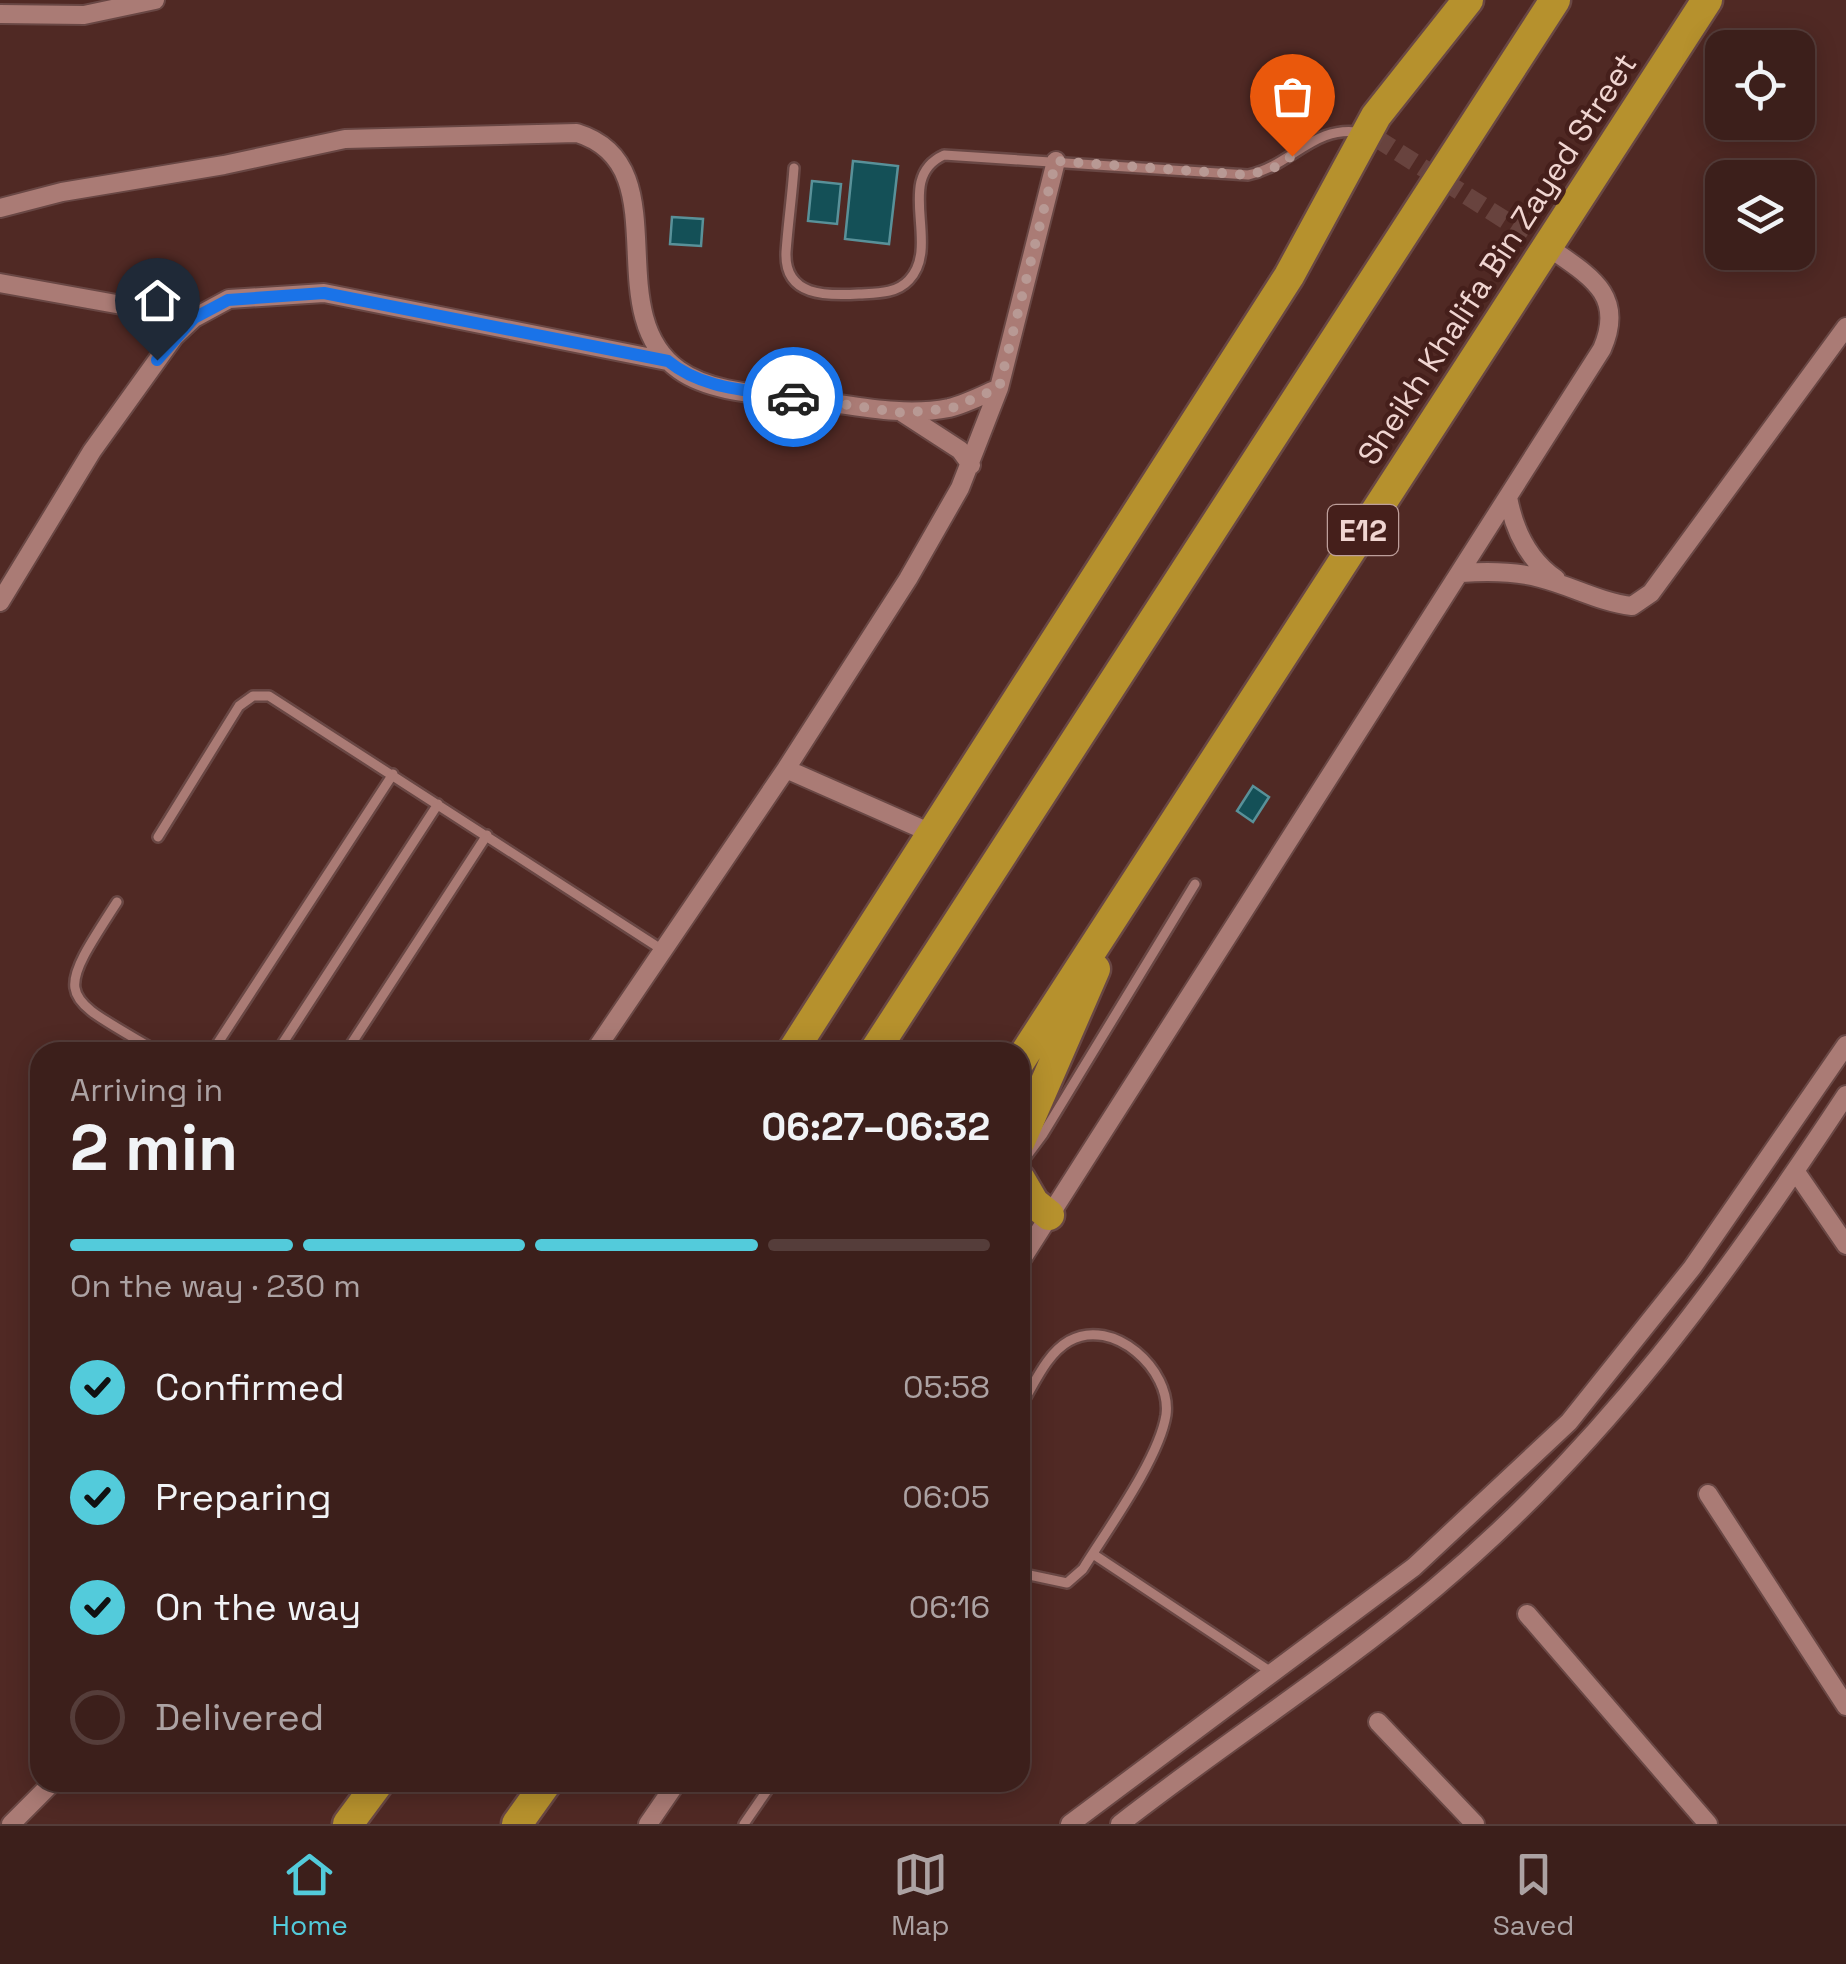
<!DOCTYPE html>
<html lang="en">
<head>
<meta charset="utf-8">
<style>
	:root { --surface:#3c1f1b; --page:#472c28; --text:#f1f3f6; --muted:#aca2a3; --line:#553d3a; --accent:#53cbdb }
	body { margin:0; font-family:"Space Grotesk",sans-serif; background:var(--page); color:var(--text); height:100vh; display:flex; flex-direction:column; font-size:38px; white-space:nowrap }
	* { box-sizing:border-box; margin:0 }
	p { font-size:32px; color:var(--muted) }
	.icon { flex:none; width:55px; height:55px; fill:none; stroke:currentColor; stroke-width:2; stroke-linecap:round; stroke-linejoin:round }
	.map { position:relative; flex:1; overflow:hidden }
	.sheet { position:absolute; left:30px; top:1042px; width:1000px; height:750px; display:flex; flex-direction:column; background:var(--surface); border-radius:30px; box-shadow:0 5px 25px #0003,0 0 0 2px var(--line) }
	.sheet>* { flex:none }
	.buttons { position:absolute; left:1705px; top:30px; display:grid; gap:20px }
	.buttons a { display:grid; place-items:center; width:110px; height:110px; border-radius:20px; background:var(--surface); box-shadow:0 5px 25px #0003,0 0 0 2px var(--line); font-size:50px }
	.pin { position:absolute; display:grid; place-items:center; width:85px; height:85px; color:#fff; margin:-102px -42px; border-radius:50% 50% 50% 0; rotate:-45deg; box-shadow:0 0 10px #0007 }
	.pin .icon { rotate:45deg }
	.courier { position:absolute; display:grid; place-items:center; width:100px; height:100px; margin:-50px; border:8px solid #1a73e8; border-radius:50%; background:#fff; color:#222; box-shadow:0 2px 12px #0007 }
	.headline em { font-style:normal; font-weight:800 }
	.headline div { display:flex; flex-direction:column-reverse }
	.headline { display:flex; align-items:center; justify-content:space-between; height:170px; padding:0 40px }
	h1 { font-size:65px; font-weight:800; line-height:75px }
	.bar { display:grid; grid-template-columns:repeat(4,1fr); gap:15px 10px; align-content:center; height:120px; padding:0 40px }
	.bar i { height:12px; border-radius:8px; background:var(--line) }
	.bar .selected { background:var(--accent) }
	.bar p { grid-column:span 4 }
	ol { padding:0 40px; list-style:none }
	li { display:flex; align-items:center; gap:30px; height:110px }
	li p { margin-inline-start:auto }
	li .icon { padding:10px; border-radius:50%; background:var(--accent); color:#111; stroke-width:4 }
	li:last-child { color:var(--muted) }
	li i { width:55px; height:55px; border:5px solid var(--line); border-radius:50% }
	.dock { display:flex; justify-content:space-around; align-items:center; height:140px; border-top:2px solid var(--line); background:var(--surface); font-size:28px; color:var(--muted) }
	.dock a { display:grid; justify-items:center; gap:5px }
	.dock .selected { color:var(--accent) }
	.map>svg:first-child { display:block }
</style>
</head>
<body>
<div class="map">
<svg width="1846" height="1824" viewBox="0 0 1846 1824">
	<rect width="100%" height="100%" fill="#502924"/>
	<path fill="#145057" stroke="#599199" stroke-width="2.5" d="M853,161L898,166L889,244L845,239Z
		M812,181L841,184L837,224L808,221Z
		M672,217L703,219L701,246L670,244Z
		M1253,786L1269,797L1253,822L1237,811Z"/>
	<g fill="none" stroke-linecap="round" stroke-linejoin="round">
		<path stroke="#68433e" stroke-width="18" stroke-dasharray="18 9" stroke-linecap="butt" d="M1376,138L1552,250"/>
		<defs>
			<path id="lane" d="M794,168C792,196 788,224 786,252C784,297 827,296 859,294C877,293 896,294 909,280C942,245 893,178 944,155L1248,175C1292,166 1314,123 1363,133
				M158,837L239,706L253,696H269L661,949
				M117,902C52,1002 59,993 158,1052
				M212,1052L393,774
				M277,1052L438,804
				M346,1052L487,835
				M1020,1165L1043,1134L1195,884
				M1020,1407C1034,1385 1046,1354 1069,1341C1113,1316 1172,1370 1166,1415C1159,1459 1107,1530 1083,1569L1067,1583L1020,1573
				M1093,1554L1271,1672
				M744,1824L773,1782"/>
			<path id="street" d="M0,14L84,15L155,0
				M0,208L62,192L224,165L345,139L577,133C681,165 597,312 679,370C714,395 771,394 812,400C858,406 904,417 949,408C966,404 983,395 999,388
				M0,283L194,318
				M903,413L960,450L971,465
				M1508,497C1514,530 1527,559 1556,579
				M1461,573C1487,571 1514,571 1540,578C1572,586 1599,602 1632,606L1651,593L1846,327
				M0,602L92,451L174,337L194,318L229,299L324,293L667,361
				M786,769L931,833
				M594,1052L786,769L908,579L960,488L999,388L1056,161
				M1796,1172L1846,1245
				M1020,1262L1602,349C1624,299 1595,279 1557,253
				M1708,1494L1846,1706
				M1527,1614L1708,1824
				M1378,1722L1475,1824
				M11,1824L53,1782
				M648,1824L677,1782
				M1070,1824L1414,1567L1569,1422L1692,1268L1846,1045
				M1120,1824C1224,1743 1335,1672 1435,1588C1604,1446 1726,1277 1846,1095"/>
			<path id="highway" d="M792,1052L1289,276L1376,116L1468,0
				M874,1052L1555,0
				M1020,1061L1707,0
				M1020,1141L1095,969
				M1020,1179L1034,1203L1049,1215
				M348,1824L379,1782
				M517,1824L547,1782"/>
		</defs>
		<use href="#lane" stroke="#694744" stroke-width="14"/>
		<use href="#street" stroke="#694744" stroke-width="22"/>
		<use href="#highway" stroke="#694744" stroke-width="35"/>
		<use href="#lane" stroke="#aa7b75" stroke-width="9"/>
		<use href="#street" stroke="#aa7b75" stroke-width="18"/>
		<use href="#highway" stroke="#b6912d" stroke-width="30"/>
	</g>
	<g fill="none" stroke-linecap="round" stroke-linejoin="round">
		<path stroke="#b89994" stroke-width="10" stroke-dasharray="0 18" d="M793,397L903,413L952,408L999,388L1056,161L1248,175L1272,169L1292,156"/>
		<path stroke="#1a73e8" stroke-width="12" d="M157,360L194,318L228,300L324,293L668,361C703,390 750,390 793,397"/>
	</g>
	<g text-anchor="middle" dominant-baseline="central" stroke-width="9" stroke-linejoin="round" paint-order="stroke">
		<rect fill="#451f1b" stroke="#bd9e9a" stroke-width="2.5" x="1328" y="505" width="70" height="50" rx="8"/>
		<g font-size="30" font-weight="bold" fill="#f0d5d1">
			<text x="1363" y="530">E12</text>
		</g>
		<g font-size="32" fill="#f0d5d1" stroke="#451f1b">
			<text transform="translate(1497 259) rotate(-57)">Sheikh Khalifa Bin Zayed Street</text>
		</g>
	</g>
</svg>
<div class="buttons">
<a><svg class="icon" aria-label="locate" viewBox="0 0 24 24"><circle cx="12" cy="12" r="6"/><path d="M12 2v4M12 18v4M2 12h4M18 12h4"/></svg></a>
<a><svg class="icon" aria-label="layers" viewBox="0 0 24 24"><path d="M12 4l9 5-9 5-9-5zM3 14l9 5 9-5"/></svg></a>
</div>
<div class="pin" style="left:1292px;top:156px;background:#ea580c"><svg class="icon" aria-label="bag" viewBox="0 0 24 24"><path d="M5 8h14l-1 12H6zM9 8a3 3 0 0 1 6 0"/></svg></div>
<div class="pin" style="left:157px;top:360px;background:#1f2937"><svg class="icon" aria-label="home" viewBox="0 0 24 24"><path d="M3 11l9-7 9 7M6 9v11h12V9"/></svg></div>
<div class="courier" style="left:793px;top:397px"><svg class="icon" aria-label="car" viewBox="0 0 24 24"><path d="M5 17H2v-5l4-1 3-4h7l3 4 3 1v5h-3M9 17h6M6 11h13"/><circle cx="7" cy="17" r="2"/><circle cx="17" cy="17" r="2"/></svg></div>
<section class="sheet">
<div class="headline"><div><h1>2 min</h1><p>Arriving in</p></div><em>06:27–06:32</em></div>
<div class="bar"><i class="selected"></i><i class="selected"></i><i class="selected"></i><i></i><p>On the way · 230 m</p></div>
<ol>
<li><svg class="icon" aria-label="check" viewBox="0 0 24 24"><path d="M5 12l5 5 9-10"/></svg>Confirmed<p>05:58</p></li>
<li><svg class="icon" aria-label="check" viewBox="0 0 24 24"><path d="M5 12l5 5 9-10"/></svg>Preparing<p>06:05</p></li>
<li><svg class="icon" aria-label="check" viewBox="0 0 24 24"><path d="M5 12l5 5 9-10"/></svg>On the way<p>06:16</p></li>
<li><i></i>Delivered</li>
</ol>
</section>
</div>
<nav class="dock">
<a class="selected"><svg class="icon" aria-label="home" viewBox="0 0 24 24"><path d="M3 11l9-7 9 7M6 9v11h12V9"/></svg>Home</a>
<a><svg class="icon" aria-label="map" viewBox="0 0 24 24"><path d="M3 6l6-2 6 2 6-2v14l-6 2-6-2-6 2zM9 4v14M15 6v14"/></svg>Map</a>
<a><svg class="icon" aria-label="saved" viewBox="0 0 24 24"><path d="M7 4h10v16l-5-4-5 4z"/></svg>Saved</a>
</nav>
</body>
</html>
